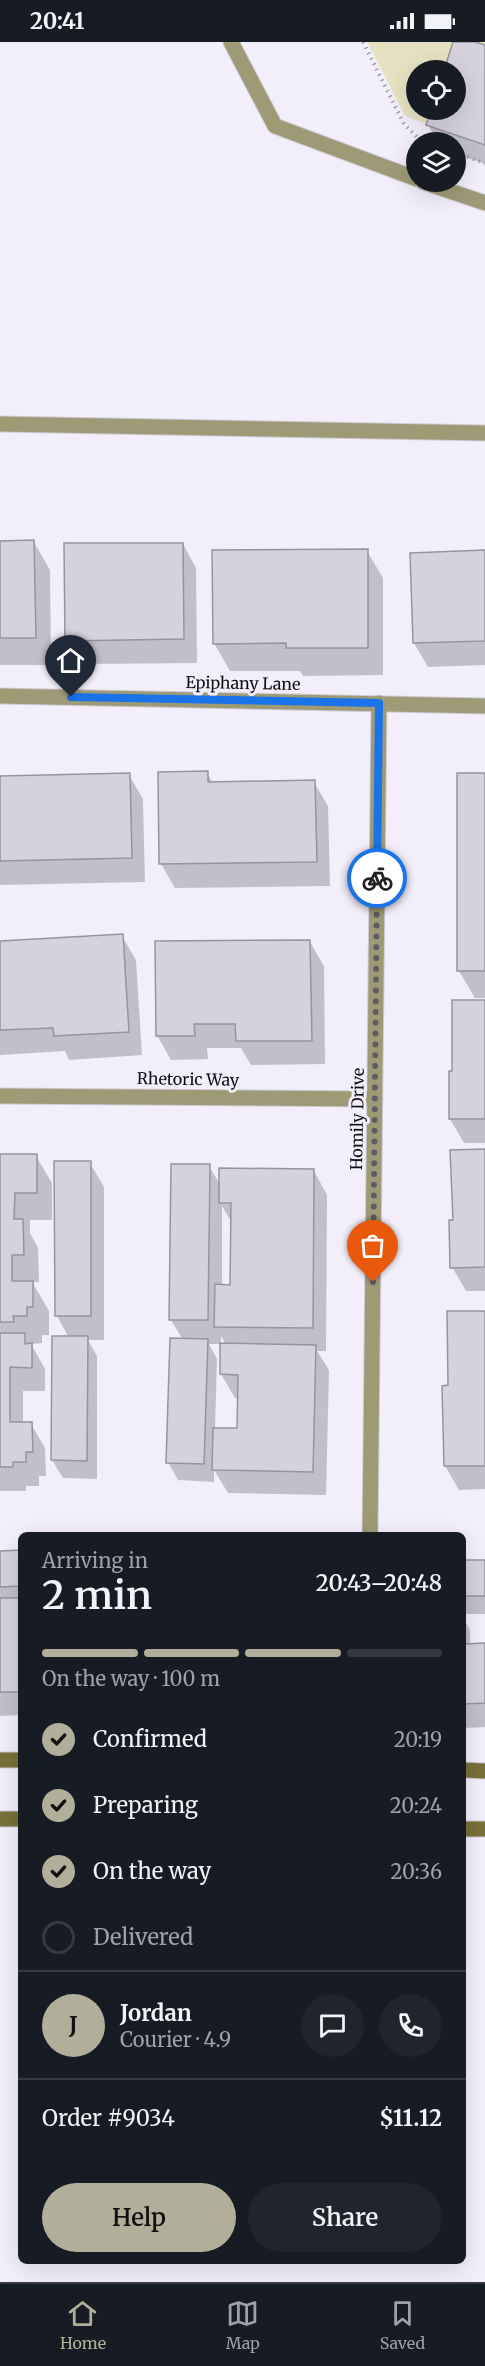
<!DOCTYPE html>
<html lang="en">
<head>
<meta charset="utf-8">
<style>
	:root { --surface:#171b24; --page:#20242c; --text:#f1f3f6; --muted:#9ea1a6; --line:#363941; --accent:#b1af99 }
	body { margin:0; font-family:Merriweather,serif; background:var(--page); color:var(--text); height:100vh; display:flex; flex-direction:column; font-size:22px; white-space:nowrap }
	* { box-sizing:border-box; margin:0 }
	p { font-size:20px; color:var(--muted) }
	.icon { flex:none; width:33px; height:33px; fill:none; stroke:currentColor; stroke-width:2; stroke-linecap:round; stroke-linejoin:round }
	.map { position:relative; flex:1; overflow:hidden }
	.panel { position:absolute; left:18px; top:1490px; width:448px; height:732px; display:flex; flex-direction:column; background:var(--surface); border-radius:9px; box-shadow:0 6px 24px #0002 }
	.panel>* { flex:none }
	.tools { position:absolute; left:406px; top:18px; display:grid; gap:12px }
	.tools a { display:grid; place-items:center; width:60px; height:60px; border-radius:50%; background:var(--surface); box-shadow:0 6px 24px #0002; font-size:30px }
	.pin { position:absolute; display:grid; place-items:center; width:51px; height:51px; color:#fff; margin:-62px -26px; border-radius:50% 50% 50% 0; rotate:-45deg; box-shadow:0 0 6px #0007 }
	.pin .icon { rotate:45deg }
	.courier { position:absolute; display:grid; place-items:center; width:60px; height:60px; margin:-30px; border:4px solid #1a73e8; border-radius:50%; background:#fff; color:#222; box-shadow:0 2px 8px #0007 }
	.overview em { font-style:normal; font-weight:600 }
	.overview div { display:flex; flex-direction:column-reverse }
	.overview { display:flex; align-items:center; justify-content:space-between; height:102px; padding:0 24px }
	h1 { font-size:39px; font-weight:600; line-height:45px }
	.bar { display:grid; grid-template-columns:repeat(4,1fr); gap:9px 6px; align-content:center; height:72px; padding:0 24px }
	.bar i { height:8px; border-radius:4px; background:var(--line) }
	.bar .on { background:var(--accent) }
	.bar p { grid-column:span 4 }
	.line { display:flex; align-items:center; gap:15px; padding:0 24px; border-top:2px solid var(--line) }
	.line div { flex:1 }
	.round { display:grid; place-items:center; flex:none; width:63px; height:63px; border-radius:32px; background:var(--page) }
	ol { padding:0 24px; list-style:none }
	li { display:flex; align-items:center; gap:18px; height:66px }
	li p { margin-inline-start:auto }
	li .icon { padding:6px; border-radius:50%; background:var(--accent); color:#111; stroke-width:4 }
	li:last-child { color:var(--muted) }
	li i { width:33px; height:33px; border:3px solid var(--line); border-radius:50% }
	.primary-button { display:flex; gap:12px; margin-top:auto; padding:12px 24px }
	.primary-button a { flex:1; height:69px; border-radius:36px; background:var(--accent); color:#111; font-size:24px; font-weight:600; line-height:69px; text-align:center }
	.primary-button a+a { background:var(--page); color:var(--text) }
	.status { display:flex; justify-content:space-between; align-items:center; height:42px; padding:0 30px; background:var(--surface); direction:ltr }
	.status svg { height:16px; fill:currentColor }
	.tab-bar { display:flex; justify-content:space-around; align-items:center; height:84px; border-top:2px solid var(--line); background:var(--surface); font-size:16px; color:var(--muted) }
	.tab-bar a { display:grid; justify-items:center; gap:3px }
	.tab-bar .on { color:var(--accent) }
	.map>svg:first-child { display:block }
</style>
</head>
<body>
<div class="status"><b>20:41</b><svg viewBox="0 0 49 12"><path d="M0 12V9h3v3zM5 12V6h3v6zM10 12V3h3v9zM15 12V0h3v12zM26 1h20v11H26zM47 4h2v5h-2z"/></svg></div>
<div class="map">
<svg width="485" height="2240" viewBox="0 0 485 2240">
	<rect width="100%" height="100%" fill="#f2effb"/>
	<path fill="#e6e2c1" fill-rule="evenodd" d="M367,0H485V103L405,74ZM417,28H456V68H417Z"/>
	<path fill="#0003" fill-rule="evenodd" d="M455,0H470L485,5V122L456,112V100H438L428,83L433,68H456V28H445Z
		M0,500H34L50,528L51,623H0Z
		M183,502L196,526L197,621L80,622L66,598Z
		M367,509L383,536V633L303,634L300,629H230L214,601Z
		M485,510V623L428,625L414,601Z
		M207,731L213,741L314,740L328,764L330,844L175,846L161,822Z
		M129,733L143,757L145,840L0,843V735Z
		M485,733V956H475L459,929Z
		M122,894L136,918L142,1013L69,1018L65,1009L0,1013V900Z
		M310,900L324,924L325,1022L251,1023L241,1006H207L208,1017L171,1018L157,993Z
		M485,960V1101H464L450,1077L453,1030Z
		M485,1108V1249H466L452,1225L454,1180Z
		M0,1114H36L52,1141V1178H30V1191L38,1206L39,1240H32L49,1269V1293H42V1301L31,1302L45,1327V1349H23V1382H31L45,1406L46,1434H39V1444H26V1449H0Z
		M90,1121L104,1145V1298H88L97,1314V1437L63,1436L52,1418L69,1296L57,1274Z
		M209,1124L221,1144L314,1129L327,1153L326,1309H317L329,1328L326,1453L228,1451L214,1428V1440L178,1438L168,1420L183,1298L171,1278ZM222,1164L232,1181V1244H222ZM221,1294L226,1303L221,1332L235,1356H239V1388L215,1387L217,1317L209,1302H221Z
		M485,1270V1447L459,1448L445,1424L450,1345Z
		M0,1510H21V1673L0,1674Z
		M464,1520H485V1572H464Z
		M464,1577L470,1588V1603L485,1602V1685L464,1686Z"/>
	<path fill="#d5d2de" stroke="#97939f" stroke-width="1.5" d="M453,0H475L485,3V103L426,83L431,68H456V28H444Z
		M34,498L36,596H0V499Z
		M64,501H183L184,597L65,599Z
		M368,507V606H286V601L213,602L212,508Z
		M485,508V599L413,601L410,511Z
		M208,729V740L315,738L317,820L159,822L158,730Z
		M130,731L132,816L0,819V734Z
		M457,731H485V929H457Z
		M123,892L129,990L54,994L53,986L0,988V899Z
		M310,898L312,999H236L235,982H194L195,994H156L155,899Z
		M452,958H485V1077H449V1029H452Z
		M485,1107V1225L450,1226L449,1178H453L450,1108Z
		M0,1112H37V1151H15L14,1177H23L24,1213H12V1239H33V1265H27V1274H13L14,1280H0Z
		M54,1119H91V1274H55Z
		M171,1122H210L208,1278H169Z
		M219,1126L314,1127L313,1286L214,1285L215,1242L230,1243L231,1161H219Z
		M447,1269H485V1424H444L442,1344L448,1343Z
		M0,1291H25V1302L32,1301V1326L10,1325V1380H32L33,1410H26V1420H13V1425H0Z
		M52,1294H88L87,1419L51,1418Z
		M170,1296L208,1297L204,1422L166,1421Z
		M220,1301L316,1303L313,1430L212,1428L213,1386H237L238,1333L220,1332Z
		M21,1508V1544L0,1545V1509Z
		M464,1518H485V1554H464Z
		M0,1556H21V1650H0Z
		M485,1601V1661L464,1662V1602Z"/>
	<g fill="none" stroke-linecap="round" stroke-linejoin="round">
		<defs>
			<path id="lane" d="M231,0L275,84L417,137
				M423,140L485,161
				M0,382L485,391"/>
			<path id="street" d="M0,654L485,664
				M0,1054L375,1057
				M370,1492L379,661"/>
			<path id="secondary" d="M0,1718H21
				M464,1728L485,1729
				M0,1777H21
				M464,1787H485"/>
		</defs>
		<use href="#lane" stroke="#cecbd6" stroke-width="17"/>
		<use href="#street" stroke="#cecbd6" stroke-width="17"/>
		<use href="#secondary" stroke="#cecbd6" stroke-width="17"/>
		<path stroke="#a19ea7" stroke-width="4" stroke-dasharray="1.5 4.5" stroke-linecap="butt" d="M363,0L404,82L422,100
			M456,111L485,121"/>
		<use href="#lane" stroke="#9f9a76" stroke-width="15"/>
		<use href="#street" stroke="#9f9a76" stroke-width="15"/>
		<use href="#secondary" stroke="#787039" stroke-width="15"/>
	</g>
	<g fill="none" stroke-linecap="round" stroke-linejoin="round">
		<path stroke="#5f5d64" stroke-width="6" stroke-dasharray="0 10.8" d="M373,1240L377,836"/>
		<path stroke="#1a73e8" stroke-width="8" d="M71,655L379,661L377,836"/>
	</g>
	<g text-anchor="middle" dominant-baseline="central" stroke-width="6" stroke-linejoin="round" paint-order="stroke">
		<g font-size="16" fill="#100e12" stroke="#f2effb">
			<text transform="translate(243 641) rotate(1)">Epiphany Lane</text>
			<text transform="translate(188 1037) rotate(1)">Rhetoric Way</text>
			<text transform="translate(357 1077) rotate(-89)">Homily Drive</text>
		</g>
	</g>
</svg>
<div class="tools">
<a><svg class="icon" aria-label="locate" viewBox="0 0 24 24"><circle cx="12" cy="12" r="6"/><path d="M12 2v4M12 18v4M2 12h4M18 12h4"/></svg></a>
<a><svg class="icon" aria-label="layers" viewBox="0 0 24 24"><path d="M12 4l9 5-9 5-9-5zM3 14l9 5 9-5"/></svg></a>
</div>
<div class="pin" style="left:373px;top:1240px;background:#ea580c"><svg class="icon" aria-label="bag" viewBox="0 0 24 24"><path d="M5 8h14l-1 12H6zM9 8a3 3 0 0 1 6 0"/></svg></div>
<div class="pin" style="left:71px;top:655px;background:#1f2937"><svg class="icon" aria-label="home" viewBox="0 0 24 24"><path d="M3 11l9-7 9 7M6 9v11h12V9"/></svg></div>
<div class="courier" style="left:377px;top:836px"><svg class="icon" aria-label="bike" viewBox="0 0 24 24"><circle cx="6" cy="16" r="4"/><circle cx="18" cy="16" r="4"/><path d="M6 16l4-8h5l3 8M10 8l3 8H6M13 5h3"/></svg></div>
<section class="panel">
<div class="overview"><div><h1>2 min</h1><p>Arriving in</p></div><em>20:43–20:48</em></div>
<div class="bar"><i class="on"></i><i class="on"></i><i class="on"></i><i></i><p>On the way · 100 m</p></div>
<ol>
<li><svg class="icon" aria-label="check" viewBox="0 0 24 24"><path d="M5 12l5 5 9-10"/></svg>Confirmed<p>20:19</p></li>
<li><svg class="icon" aria-label="check" viewBox="0 0 24 24"><path d="M5 12l5 5 9-10"/></svg>Preparing<p>20:24</p></li>
<li><svg class="icon" aria-label="check" viewBox="0 0 24 24"><path d="M5 12l5 5 9-10"/></svg>On the way<p>20:36</p></li>
<li><i></i>Delivered</li>
</ol>
<div class="line" style="height:108px"><b class="round" style="background:var(--accent);color:#111">J</b><div><b>Jordan</b><p>Courier · 4.9</p></div><a class="round"><svg class="icon" aria-label="chat" viewBox="0 0 24 24"><path d="M4 5h16v11H9l-5 4z"/></svg></a><a class="round"><svg class="icon" aria-label="phone" viewBox="0 0 24 24"><path d="M5 4h4l2 5-3 2q2 4 5 5l2-3 5 2v4C11 20 4 13 5 4z"/></svg></a></div>
<div class="line" style="height:78px"><div>Order #9034</div><b>$11.12</b></div>
<div class="primary-button"><a>Help</a><a>Share</a></div>
</section>
</div>
<nav class="tab-bar">
<a class="on"><svg class="icon" aria-label="home" viewBox="0 0 24 24"><path d="M3 11l9-7 9 7M6 9v11h12V9"/></svg>Home</a>
<a><svg class="icon" aria-label="map" viewBox="0 0 24 24"><path d="M3 6l6-2 6 2 6-2v14l-6 2-6-2-6 2zM9 4v14M15 6v14"/></svg>Map</a>
<a><svg class="icon" aria-label="saved" viewBox="0 0 24 24"><path d="M7 4h10v16l-5-4-5 4z"/></svg>Saved</a>
</nav>
</body>
</html>
